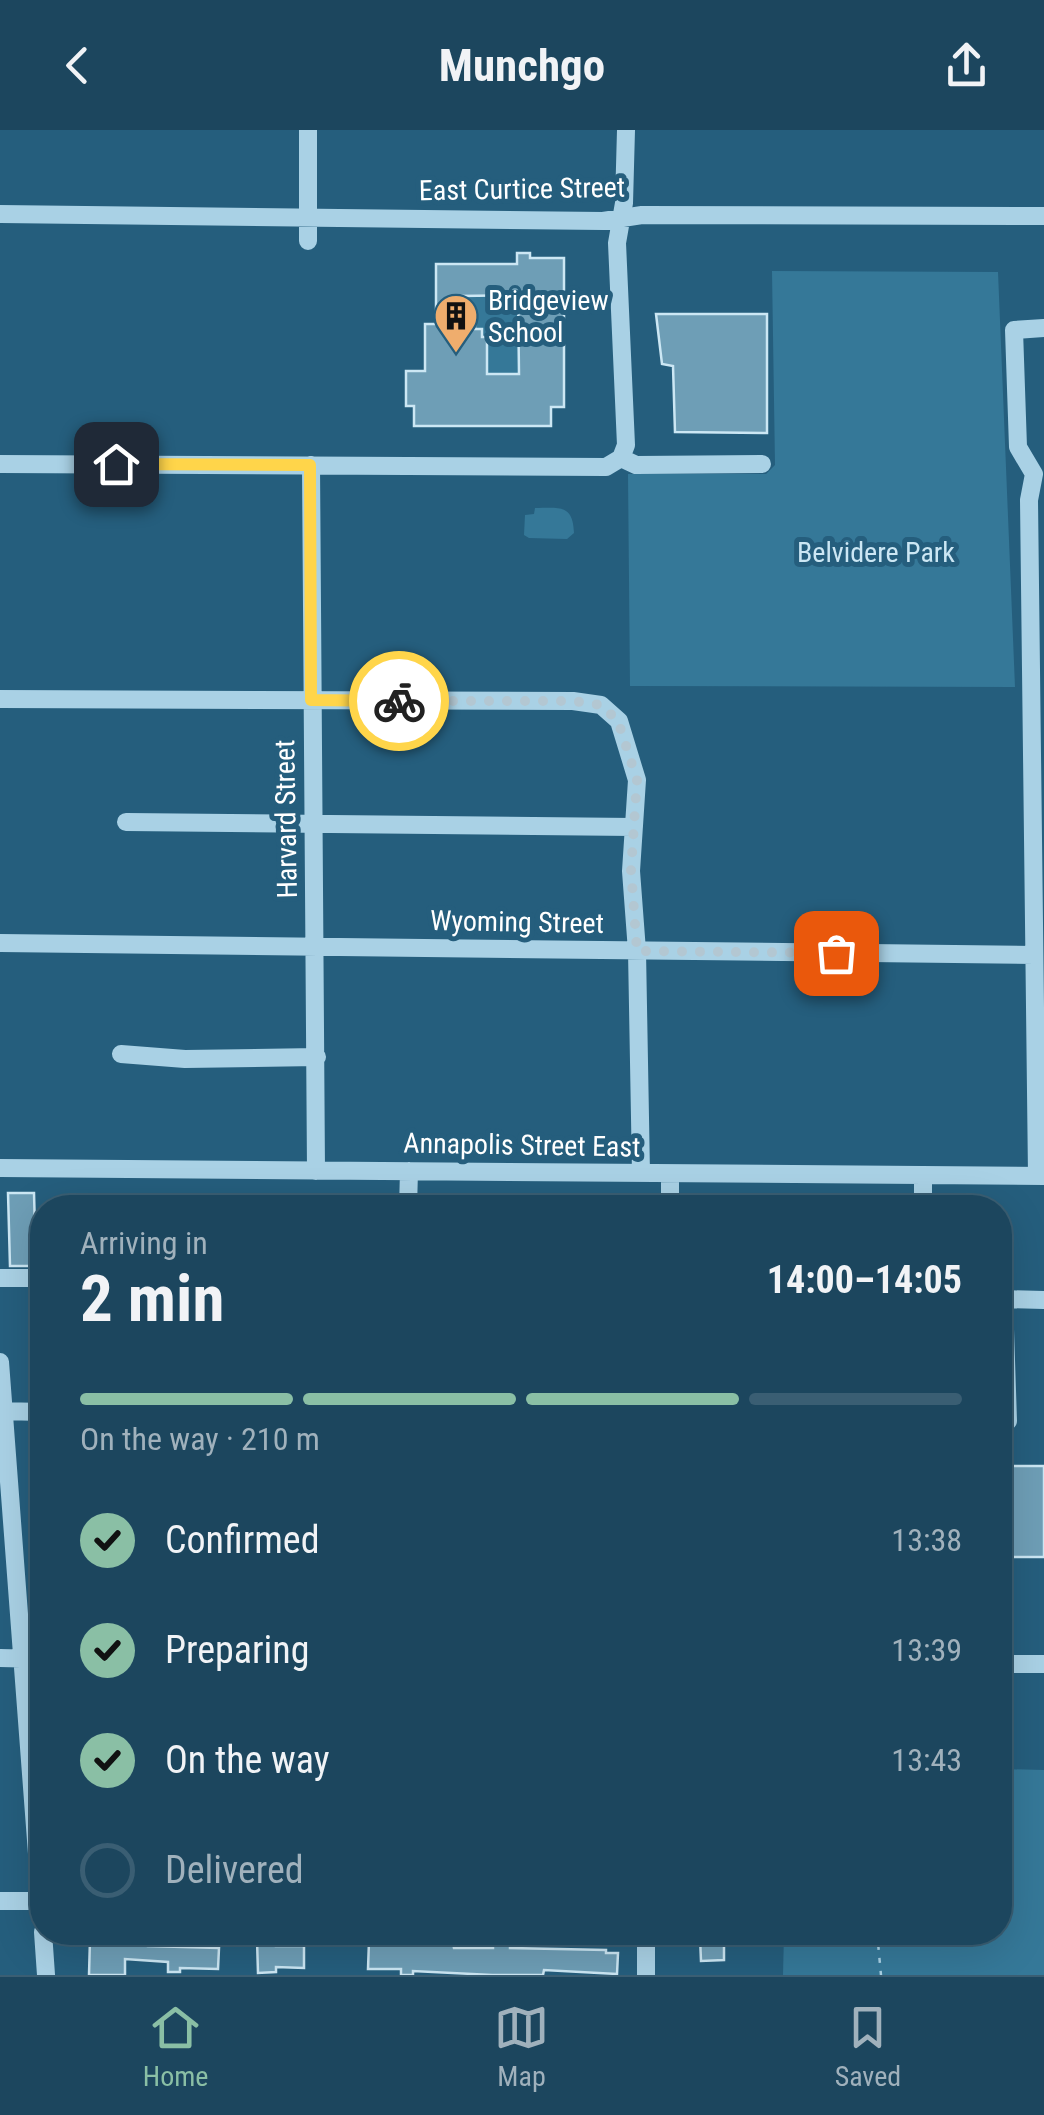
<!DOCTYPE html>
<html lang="en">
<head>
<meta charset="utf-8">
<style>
	:root { --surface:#1c465e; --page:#295067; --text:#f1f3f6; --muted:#a0b1bc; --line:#3a5e73; --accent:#8abfa5 }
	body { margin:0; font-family:"Roboto Condensed",sans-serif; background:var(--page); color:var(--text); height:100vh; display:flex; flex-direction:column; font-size:38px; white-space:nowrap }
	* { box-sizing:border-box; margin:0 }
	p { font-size:32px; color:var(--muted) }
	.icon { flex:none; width:55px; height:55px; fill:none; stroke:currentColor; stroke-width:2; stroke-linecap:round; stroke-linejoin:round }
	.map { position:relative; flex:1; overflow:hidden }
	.side { position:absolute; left:30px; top:1065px; width:982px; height:750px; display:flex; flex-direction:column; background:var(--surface); border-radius:40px; box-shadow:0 10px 40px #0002,0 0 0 2px var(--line) }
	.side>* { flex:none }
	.pin { position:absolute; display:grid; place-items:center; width:85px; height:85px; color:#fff; margin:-42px; border-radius:20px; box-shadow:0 5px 15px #0006 }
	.courier { position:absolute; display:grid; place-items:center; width:100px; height:100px; margin:-50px; border:8px solid #ffd54a; border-radius:50%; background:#fff; color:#222; box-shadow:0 2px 12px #0007 }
	.summary em { font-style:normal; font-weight:700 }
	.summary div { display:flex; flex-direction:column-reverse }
	.summary { display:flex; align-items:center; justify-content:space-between; height:170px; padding:0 50px }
	h1 { font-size:65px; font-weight:700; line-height:75px }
	.bar { display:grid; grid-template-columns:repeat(4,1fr); gap:15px 10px; align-content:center; height:120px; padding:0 50px }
	.bar i { height:12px; border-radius:8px; background:var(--line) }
	.bar .active { background:var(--accent) }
	.bar p { grid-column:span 4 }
	ol { padding:0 50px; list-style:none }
	li { display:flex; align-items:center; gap:30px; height:110px }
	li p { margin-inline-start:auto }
	li .icon { padding:10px; border-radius:50%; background:var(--accent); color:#111; stroke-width:4 }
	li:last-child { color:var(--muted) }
	li i { width:55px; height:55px; border:5px solid var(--line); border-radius:50% }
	header { display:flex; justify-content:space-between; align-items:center; height:130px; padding:0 50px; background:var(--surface); font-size:45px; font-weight:700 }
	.tabs { display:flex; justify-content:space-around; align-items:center; height:140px; border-top:2px solid var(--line); background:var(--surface); font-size:28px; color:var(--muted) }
	.tabs a { display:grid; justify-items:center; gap:5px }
	.tabs .active { color:var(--accent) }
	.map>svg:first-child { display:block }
</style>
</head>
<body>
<header><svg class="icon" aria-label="back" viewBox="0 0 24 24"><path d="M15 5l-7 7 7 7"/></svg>Munchgo<svg class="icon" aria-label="share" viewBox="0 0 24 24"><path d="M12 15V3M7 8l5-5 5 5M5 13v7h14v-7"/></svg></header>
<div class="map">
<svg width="1044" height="1845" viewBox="0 0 1044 1845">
	<rect width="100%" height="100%" fill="#255e7d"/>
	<path fill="#357898" d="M772,141L998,142L1015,557L630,556L628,344H766L775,335Z
		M518,165L519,244H487V207H482V199H475V194H462L461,166Z
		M535,378C560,378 573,374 574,403L567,409L529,408L524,405L525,385L534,384Z
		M1000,1639L1044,1640V1845H783L784,1803L1000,1802Z"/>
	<path fill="#6e9eb6" stroke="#cce7f4" stroke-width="2.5" fill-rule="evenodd" d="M517,123H530V128H564V277H551V296H414V276H406V241H425V194H436V134H517ZM518,165L519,244H487V207H482V199H475V194H462L461,166Z
		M656,184H767V303L675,302L673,236L662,234Z
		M8,1063H34L36,1136H10Z
		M1000,1336H1044V1427H1000Z
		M700,1807H724V1830L701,1831Z
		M90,1809L148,1810V1816L219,1818L218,1839L180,1838V1842H168V1832L125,1829V1845H89Z
		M257,1810H276V1816H304V1838L276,1837V1842L258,1843Z
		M369,1811L453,1813L454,1818H493V1811H510V1818L606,1820V1823H618L617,1844L544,1840L543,1845H492L413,1841V1845H401V1839H368Z"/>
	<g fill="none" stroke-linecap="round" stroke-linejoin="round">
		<path stroke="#a9d1e5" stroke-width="2.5" stroke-dasharray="5 8" stroke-linecap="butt" d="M877,1802L881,1845"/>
		<path stroke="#a9d1e5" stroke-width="18" d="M308,0V111
			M0,84L603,91L642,85L1044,86
			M621,328L626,315L617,113L624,73L626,0
			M621,328L636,335L762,334
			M0,334L606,337L621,328
			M311,335L316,1041
			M1034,344L1029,370L1037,1046
			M1034,344L1018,317L1014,200L1044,198
			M0,569L573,571L601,575L619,591L637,650L631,741L637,821L641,1043
			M126,692L634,697
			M0,813L1034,825
			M121,924L185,929L317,927
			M0,1038L1044,1046
			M408,1078L409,1041
			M670,1078V1044
			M923,1078V1045
			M0,1148H42
			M1000,1169L1044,1170
			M0,1232L42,1790
			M0,1281L42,1282
			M1000,1296L1008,1291L1004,1169
			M0,1528L42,1529
			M1000,1534H1044
			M0,1771H42
			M43,1802L46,1845
			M646,1845V1802"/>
	</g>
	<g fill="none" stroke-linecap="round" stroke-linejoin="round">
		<path stroke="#b3c7d2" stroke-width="10" stroke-dasharray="0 18" d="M399,571H573L601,575L618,591L637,650L631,740L637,821L836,823"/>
		<path stroke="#ffd54a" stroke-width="12" d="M116,334L310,335L311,570L399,571"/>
	</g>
	<defs>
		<symbol id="building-pin" viewBox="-11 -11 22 30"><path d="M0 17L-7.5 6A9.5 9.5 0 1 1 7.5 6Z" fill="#efad6d" stroke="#255e7d"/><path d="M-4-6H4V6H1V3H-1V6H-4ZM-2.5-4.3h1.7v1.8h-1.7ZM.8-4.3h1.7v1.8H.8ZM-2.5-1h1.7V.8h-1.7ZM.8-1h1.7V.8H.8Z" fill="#111"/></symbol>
	</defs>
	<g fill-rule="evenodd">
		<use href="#building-pin" x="431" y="161" width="50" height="68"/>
	</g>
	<g text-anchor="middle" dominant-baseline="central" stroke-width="10" stroke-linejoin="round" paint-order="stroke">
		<g font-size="28" fill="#fff" stroke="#255e7d">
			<text transform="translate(522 59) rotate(-1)">East Curtice Street</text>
			<text transform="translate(286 689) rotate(-91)">Harvard Street</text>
			<text transform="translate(517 792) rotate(1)">Wyoming Street</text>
			<text transform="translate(522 1015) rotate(1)">Annapolis Street East</text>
		</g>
		<g font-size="28" fill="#fff" stroke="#255e7d" text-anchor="start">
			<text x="488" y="170">Bridgeview<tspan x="488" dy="32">School</tspan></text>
		</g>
		<g font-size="28" fill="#cce7f4" stroke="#255e7d">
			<text x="876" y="422">Belvidere Park</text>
		</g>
	</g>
</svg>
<div class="pin" style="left:836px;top:823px;background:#ea580c"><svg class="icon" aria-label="bag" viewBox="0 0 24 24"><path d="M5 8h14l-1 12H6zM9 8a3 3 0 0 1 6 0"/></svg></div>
<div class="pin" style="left:116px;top:334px;background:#1f2937"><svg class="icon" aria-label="home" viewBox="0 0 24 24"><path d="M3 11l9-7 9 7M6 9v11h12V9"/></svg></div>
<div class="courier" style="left:399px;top:571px"><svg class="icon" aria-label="bike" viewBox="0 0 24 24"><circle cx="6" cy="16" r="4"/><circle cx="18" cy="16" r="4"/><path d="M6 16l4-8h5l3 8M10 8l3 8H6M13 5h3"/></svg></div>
<section class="side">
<div class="summary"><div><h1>2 min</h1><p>Arriving in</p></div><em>14:00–14:05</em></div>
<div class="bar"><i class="active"></i><i class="active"></i><i class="active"></i><i></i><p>On the way · 210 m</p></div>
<ol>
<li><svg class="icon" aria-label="check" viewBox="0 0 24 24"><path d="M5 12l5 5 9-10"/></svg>Confirmed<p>13:38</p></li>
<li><svg class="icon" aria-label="check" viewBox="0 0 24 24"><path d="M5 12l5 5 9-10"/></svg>Preparing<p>13:39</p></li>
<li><svg class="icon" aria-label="check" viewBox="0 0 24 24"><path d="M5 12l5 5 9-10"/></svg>On the way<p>13:43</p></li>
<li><i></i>Delivered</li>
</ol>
</section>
</div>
<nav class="tabs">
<a class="active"><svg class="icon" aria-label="home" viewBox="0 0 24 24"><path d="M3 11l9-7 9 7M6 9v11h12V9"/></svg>Home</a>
<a><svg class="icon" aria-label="map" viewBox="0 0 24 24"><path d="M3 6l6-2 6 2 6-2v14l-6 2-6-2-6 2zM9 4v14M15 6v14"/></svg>Map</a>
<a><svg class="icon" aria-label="saved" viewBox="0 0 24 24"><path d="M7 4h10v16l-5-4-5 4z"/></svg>Saved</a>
</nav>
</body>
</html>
